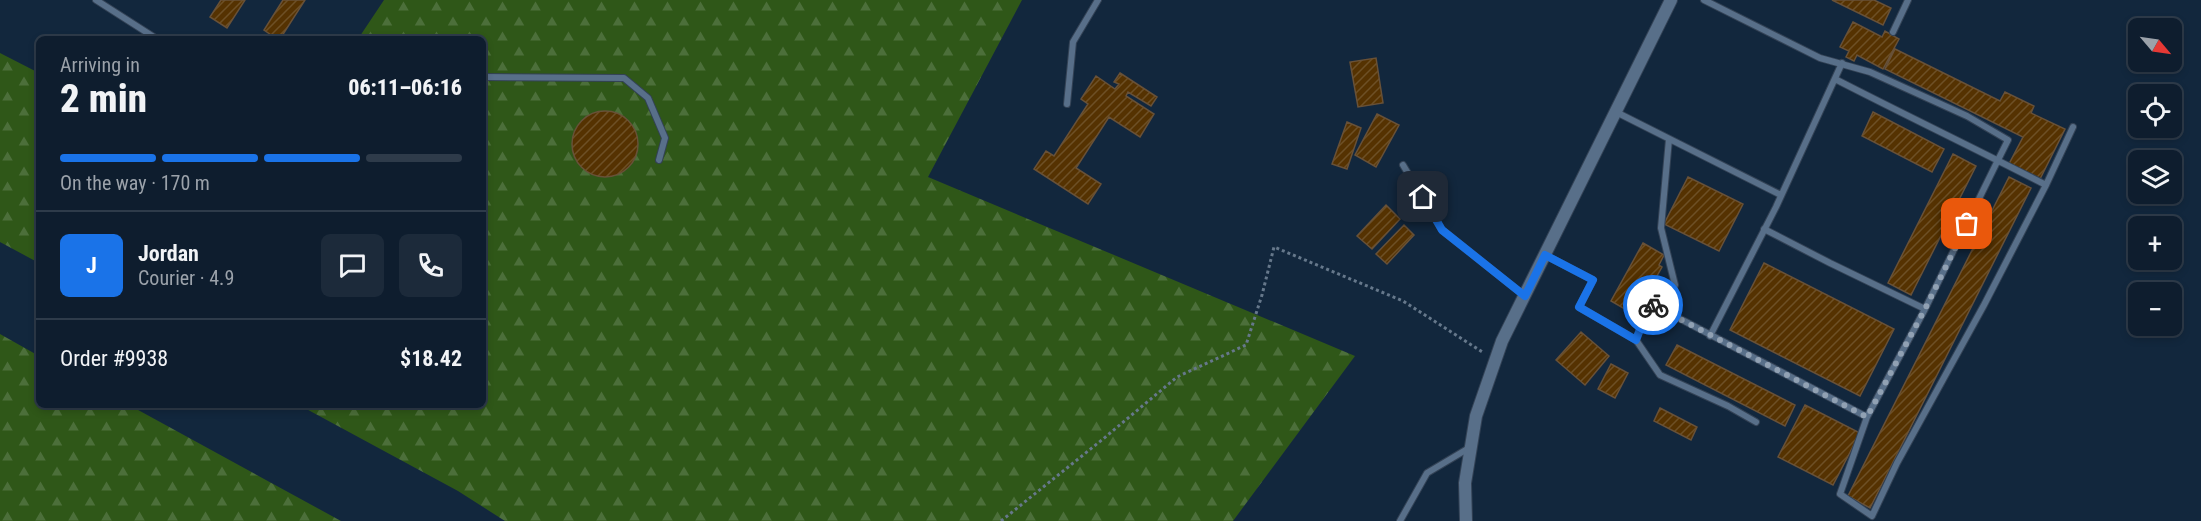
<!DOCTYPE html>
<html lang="en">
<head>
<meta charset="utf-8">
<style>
	:root { --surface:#0e1d2e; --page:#1c2a3a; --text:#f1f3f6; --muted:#9ba2aa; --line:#2e3b4a; --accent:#1a73e8 }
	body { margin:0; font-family:"Roboto Condensed",sans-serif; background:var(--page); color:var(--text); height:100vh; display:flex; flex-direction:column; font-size:22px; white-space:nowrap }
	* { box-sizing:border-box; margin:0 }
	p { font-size:20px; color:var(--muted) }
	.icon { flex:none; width:33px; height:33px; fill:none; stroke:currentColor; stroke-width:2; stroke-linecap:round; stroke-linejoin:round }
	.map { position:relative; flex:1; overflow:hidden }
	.panel { position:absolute; left:36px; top:36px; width:450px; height:372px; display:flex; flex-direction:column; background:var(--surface); border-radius:9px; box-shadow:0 3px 9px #0003,0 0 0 2px var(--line) }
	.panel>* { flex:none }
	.needle { width:39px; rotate:119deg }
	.fabs { position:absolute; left:2128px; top:18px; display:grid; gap:12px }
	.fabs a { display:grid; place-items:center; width:54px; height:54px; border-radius:9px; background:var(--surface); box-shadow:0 3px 9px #0003,0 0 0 2px var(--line); font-size:30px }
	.pin { position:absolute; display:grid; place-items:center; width:51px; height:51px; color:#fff; margin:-26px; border-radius:12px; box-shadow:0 3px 9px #0006 }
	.courier { position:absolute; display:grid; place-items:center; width:60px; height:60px; margin:-30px; border:4px solid #1a73e8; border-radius:50%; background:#fff; color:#222; box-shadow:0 2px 8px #0007 }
	.head em { font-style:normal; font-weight:800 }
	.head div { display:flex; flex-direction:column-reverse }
	.head { display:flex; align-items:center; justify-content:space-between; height:102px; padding:0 24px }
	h1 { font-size:39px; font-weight:800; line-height:45px }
	.bar { display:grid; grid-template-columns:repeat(4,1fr); gap:9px 6px; align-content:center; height:72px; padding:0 24px }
	.bar i { height:8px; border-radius:4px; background:var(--line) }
	.bar .current { background:var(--accent) }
	.bar p { grid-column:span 4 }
	.line { display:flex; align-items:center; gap:15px; padding:0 24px; border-top:2px solid var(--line) }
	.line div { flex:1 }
	.round { display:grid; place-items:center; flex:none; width:63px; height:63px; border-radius:9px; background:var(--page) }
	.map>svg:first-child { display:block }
</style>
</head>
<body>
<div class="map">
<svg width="2201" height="521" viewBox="0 0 2201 521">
	<defs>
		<pattern id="forest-firs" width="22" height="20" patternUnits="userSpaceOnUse" patternTransform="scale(1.5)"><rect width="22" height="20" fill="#2f5718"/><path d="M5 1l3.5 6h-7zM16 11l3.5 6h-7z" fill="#4c6f3a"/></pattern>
		<pattern id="building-hatch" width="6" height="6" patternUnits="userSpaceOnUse" patternTransform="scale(1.5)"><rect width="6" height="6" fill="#553201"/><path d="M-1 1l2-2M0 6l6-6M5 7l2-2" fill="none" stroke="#6d5026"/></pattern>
	</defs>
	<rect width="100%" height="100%" fill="#12273d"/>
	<path fill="url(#forest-firs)" d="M384,0H1022L928,177L1355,356L1233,521H505L458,491L299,405H483V39H358Z
		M0,53L39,73V263L0,242Z
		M0,334L39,356V405H129L341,521H0Z"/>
	<path fill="url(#building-hatch)" stroke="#685138" stroke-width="1.5" d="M221,0H245L227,28L210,17Z
		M283,0H305L280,39H277L264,30Z
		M1832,0H1874L1891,8L1883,25Z
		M1853,22L1882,37L1885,31L1899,39L1883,69L1857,55L1854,61L1846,57L1849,51L1840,47Z
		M1895,49L2000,101L2005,92L2034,106L2031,113L2065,129L2040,179L2009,164L2023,137L1885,69Z
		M1376,58L1383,103L1358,107L1350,62Z
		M1120,73L1157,97L1151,106L1128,92L1126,96L1154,114L1140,137L1109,117L1076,168L1101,184L1088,204L1034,169L1046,151L1054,156L1088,104L1081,99L1096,76L1115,89L1119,84L1114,82Z
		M572 144a33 33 0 1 1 66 0a33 33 0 1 1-66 0Z
		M1873,112L1944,149L1932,172L1862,136Z
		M1377,114L1399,125L1376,167L1355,155Z
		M1347,122L1361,128L1347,169L1332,164Z
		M1953,154L1976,166L1911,295L1888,283Z
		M1688,177L1743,204L1719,251L1664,224Z
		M2009,177L2031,188L1870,508L1848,496Z
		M1386,205L1400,219L1372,249L1357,236Z
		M1404,225L1414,235L1387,264L1376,254Z
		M1643,243L1664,255L1659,265L1662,267L1635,315L1611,301Z
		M1764,263L1894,329L1860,396L1730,330Z
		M1581,332L1609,356L1585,385L1556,360Z
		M1677,345L1795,405L1785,426L1666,365Z
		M1611,364L1628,373L1615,398L1598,389Z
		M1805,405L1860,433L1833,485L1778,457Z
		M1660,408L1697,427L1691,440L1654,421Z"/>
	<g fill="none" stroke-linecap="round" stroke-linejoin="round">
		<defs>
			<path id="service" d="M96,0L157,39
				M1704,0L1820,58L1870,72L1967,116L2008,140L1998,160L1925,309L1867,417L1840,494L1872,516L1897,463L1984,305L2046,185C1976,149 1905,115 1835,79
				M1893,32L1908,0
				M483,77L624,78L648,98L665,138L659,160
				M1067,104L1073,42L1098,0
				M1616,112L1781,195
				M1403,165L1442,230L1525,296
				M2046,185L2073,127
				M1764,229L1830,263L1925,309
				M1545,255L1593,280L1579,307L1636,340L1650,303L1867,417
				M1665,311L1675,285L1661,228L1669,139
				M1710,336L1776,207L1842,63
				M1636,340L1660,375L1728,406L1756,422
				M1400,521L1427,473L1469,448"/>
			<path id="minor" d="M1466,521L1465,483L1476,416L1502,341L1671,0"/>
		</defs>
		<use href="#service" stroke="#334255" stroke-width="8"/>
		<use href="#minor" stroke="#334255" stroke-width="14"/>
		<path stroke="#66788b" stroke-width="3" stroke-dasharray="3 3" stroke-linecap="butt" d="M1001,521L1103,439L1177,377L1246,345L1262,295L1274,247L1403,301L1484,353"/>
		<use href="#service" stroke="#586f89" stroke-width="6"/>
		<use href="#minor" stroke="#586f89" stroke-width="12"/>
	</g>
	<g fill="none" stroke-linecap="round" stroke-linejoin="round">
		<path stroke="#91a1b3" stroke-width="6" stroke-dasharray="0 10.8" d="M1653,305L1867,417L1925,309L1967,224"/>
		<path stroke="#1a73e8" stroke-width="8" d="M1423,197L1442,230L1525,296L1545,255L1593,280L1579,307L1636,340L1650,303L1653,305"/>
	</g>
</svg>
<div class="fabs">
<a><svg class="needle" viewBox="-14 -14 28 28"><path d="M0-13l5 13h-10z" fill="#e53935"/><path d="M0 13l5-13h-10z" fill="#9ba2aa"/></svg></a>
<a><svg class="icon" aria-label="locate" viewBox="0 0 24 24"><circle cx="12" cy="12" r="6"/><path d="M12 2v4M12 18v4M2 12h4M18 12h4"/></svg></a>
<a><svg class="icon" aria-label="layers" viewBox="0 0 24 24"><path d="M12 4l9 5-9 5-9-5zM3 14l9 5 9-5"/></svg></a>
<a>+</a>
<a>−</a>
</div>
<div class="pin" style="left:1967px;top:224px;background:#ea580c"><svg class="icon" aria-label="bag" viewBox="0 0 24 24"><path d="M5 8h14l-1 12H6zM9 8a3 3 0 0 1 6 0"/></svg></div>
<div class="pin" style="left:1423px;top:197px;background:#1f2937"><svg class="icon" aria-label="home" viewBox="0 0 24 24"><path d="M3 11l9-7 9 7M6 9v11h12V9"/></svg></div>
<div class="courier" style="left:1653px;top:305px"><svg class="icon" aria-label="bike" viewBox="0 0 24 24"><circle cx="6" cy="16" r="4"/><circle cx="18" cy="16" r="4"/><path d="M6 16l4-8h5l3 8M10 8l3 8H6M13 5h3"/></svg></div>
<section class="panel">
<div class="head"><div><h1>2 min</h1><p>Arriving in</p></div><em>06:11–06:16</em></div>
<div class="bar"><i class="current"></i><i class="current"></i><i class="current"></i><i></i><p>On the way · 170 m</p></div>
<div class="line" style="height:108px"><b class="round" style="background:var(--accent);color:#fff">J</b><div><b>Jordan</b><p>Courier · 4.9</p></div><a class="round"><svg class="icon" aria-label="chat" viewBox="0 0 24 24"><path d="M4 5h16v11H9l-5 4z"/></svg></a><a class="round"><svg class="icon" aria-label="phone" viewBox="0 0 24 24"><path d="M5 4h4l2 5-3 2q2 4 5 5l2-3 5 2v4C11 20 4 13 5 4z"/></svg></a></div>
<div class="line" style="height:78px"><div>Order #9938</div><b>$18.42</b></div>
</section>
</div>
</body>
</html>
